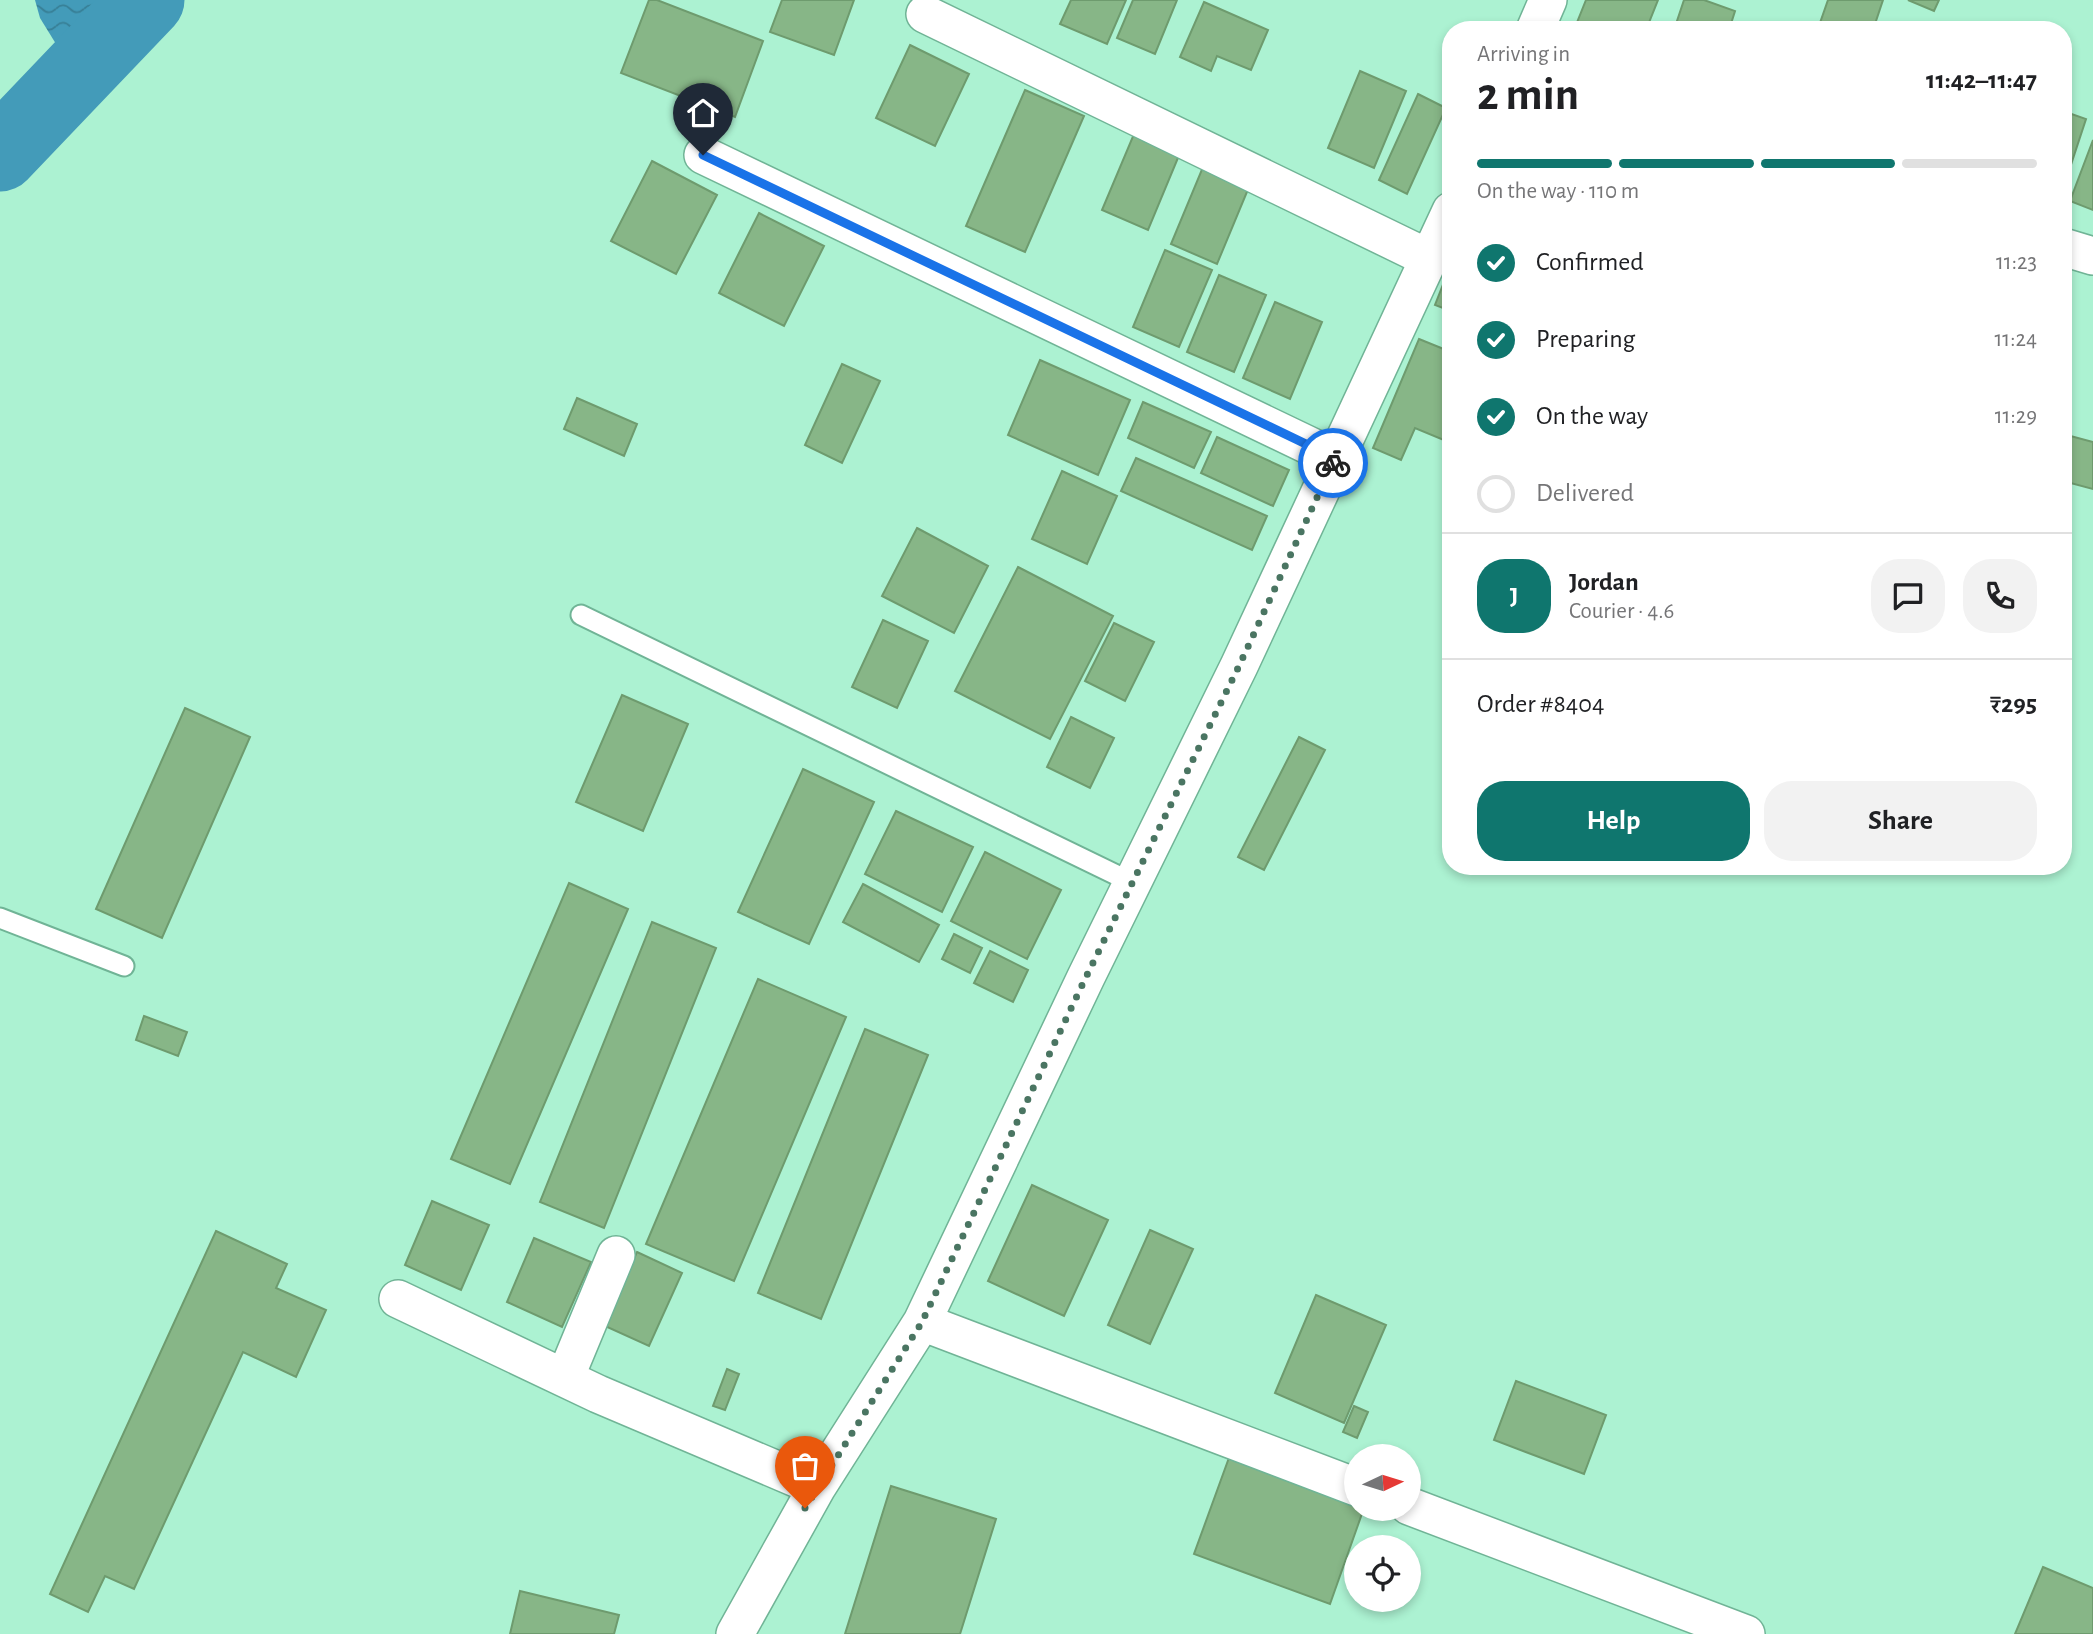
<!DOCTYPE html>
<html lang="en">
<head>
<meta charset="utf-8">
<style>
	:root { --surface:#fff; --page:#f2f2f2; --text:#202124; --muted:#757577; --line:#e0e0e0; --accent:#0f766e }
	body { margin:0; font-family:"Alegreya Sans",sans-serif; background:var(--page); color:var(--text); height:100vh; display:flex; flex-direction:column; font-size:26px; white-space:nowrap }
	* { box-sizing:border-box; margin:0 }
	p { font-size:23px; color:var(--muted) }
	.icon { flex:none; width:38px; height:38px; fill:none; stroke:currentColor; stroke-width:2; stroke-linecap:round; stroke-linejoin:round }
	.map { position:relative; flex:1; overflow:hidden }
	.drawer { position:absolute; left:1442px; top:21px; width:630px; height:854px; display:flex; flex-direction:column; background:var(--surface); border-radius:28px; box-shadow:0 4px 10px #0003 }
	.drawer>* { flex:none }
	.needle { width:46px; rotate:86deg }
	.fabs { position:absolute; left:1344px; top:1444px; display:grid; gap:14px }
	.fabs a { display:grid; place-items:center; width:77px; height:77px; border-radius:50%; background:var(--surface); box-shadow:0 4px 10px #0003; font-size:35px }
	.pin { position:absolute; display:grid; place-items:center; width:60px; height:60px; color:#fff; margin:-72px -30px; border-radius:50% 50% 50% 0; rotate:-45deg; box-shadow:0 0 7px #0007 }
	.pin .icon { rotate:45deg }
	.courier { position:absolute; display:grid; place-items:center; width:70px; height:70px; margin:-35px; border:5px solid #1a73e8; border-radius:50%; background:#fff; color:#222; box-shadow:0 2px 9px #0007 }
	.headline em { font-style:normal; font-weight:600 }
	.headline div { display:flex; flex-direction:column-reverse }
	.headline { display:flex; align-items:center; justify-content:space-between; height:119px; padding:0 35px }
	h1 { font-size:46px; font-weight:600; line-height:52px }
	.bar { display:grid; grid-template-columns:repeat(4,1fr); gap:10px 7px; align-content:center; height:84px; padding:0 35px }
	.bar i { height:9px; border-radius:5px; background:var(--line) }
	.bar .on { background:var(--accent) }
	.bar p { grid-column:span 4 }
	.line { display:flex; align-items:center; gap:18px; padding:0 35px; border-top:2px solid var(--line) }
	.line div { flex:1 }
	.round { display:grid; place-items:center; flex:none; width:74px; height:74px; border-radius:28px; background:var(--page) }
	ol { padding:0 35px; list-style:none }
	li { display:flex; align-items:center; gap:21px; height:77px }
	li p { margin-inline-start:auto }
	li .icon { padding:7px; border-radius:50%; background:var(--accent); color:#fff; stroke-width:4 }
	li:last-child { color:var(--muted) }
	li i { width:38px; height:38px; border:4px solid var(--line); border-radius:50% }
	.primary-button { display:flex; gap:14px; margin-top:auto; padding:14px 35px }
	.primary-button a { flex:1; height:80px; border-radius:28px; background:var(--accent); color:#fff; font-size:28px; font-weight:600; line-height:80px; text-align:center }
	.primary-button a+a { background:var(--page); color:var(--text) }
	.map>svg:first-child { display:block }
</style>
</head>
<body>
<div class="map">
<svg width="2093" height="1634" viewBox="0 0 2093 1634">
	<defs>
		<pattern id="water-waves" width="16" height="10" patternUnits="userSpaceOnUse" patternTransform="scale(1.75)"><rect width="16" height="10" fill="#439bb9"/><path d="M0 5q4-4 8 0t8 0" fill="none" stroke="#377f96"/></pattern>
	</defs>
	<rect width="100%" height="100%" fill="#acf2d2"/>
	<path fill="url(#water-waves)" d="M35,0H140L77,78L40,18Z"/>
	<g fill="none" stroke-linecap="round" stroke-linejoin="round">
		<path stroke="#439bb9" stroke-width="75" d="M0,154L147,0"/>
	</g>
	<path fill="#87b687" stroke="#6e9b6e" stroke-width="2" d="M649,0H657L763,41L735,117L621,73Z
		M782,0H854L834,55L770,32Z
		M1071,0H1126L1107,44L1060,24Z
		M1133,0H1177L1155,54L1117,38Z
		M1586,0H1658L1646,30H1574Z
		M1684,0H1704L1735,11L1729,30H1674Z
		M1828,0H1883L1873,30H1840L1820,23Z
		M1908,0H1939L1934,11Z
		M1204,2L1268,30L1251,70L1217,56L1211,71L1180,57Z
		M910,45L969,74L935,146L876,118Z
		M1360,71L1406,91L1374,168L1328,148Z
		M1025,90L1084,116L1025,252L966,226Z
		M1418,94L1446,108L1407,194L1379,180Z
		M2063,111L2086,119L2063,189Z
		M1134,134L1180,153L1148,230L1102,210Z
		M2093,140V210L2070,201Z
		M652,161L717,195L676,274L611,241Z
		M1203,167L1249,187L1217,264L1171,244Z
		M759,213L824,246L784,326L719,293Z
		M1165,250L1212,270L1179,347L1133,327Z
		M1219,275L1266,295L1234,372L1187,352Z
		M1446,277L1451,279V311L1435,305Z
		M1275,302L1322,322L1290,399L1243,378Z
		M1419,339L1451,352V443L1415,428L1401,460L1373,448Z
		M1040,360L1130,400L1098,475L1008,435Z
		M842,364L880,381L842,463L805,445Z
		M577,398L637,424L624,456L564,429Z
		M1143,402L1211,432L1194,468L1128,438Z
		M2063,434L2093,442V489L2063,481Z
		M1217,437L1289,470L1273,506L1201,473Z
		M1136,458L1267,516L1252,550L1121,491Z
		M1062,471L1117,496L1087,564L1032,539Z
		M917,528L988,566L954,633L882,596Z
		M1018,567L1113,616L1050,739L955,691Z
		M883,620L928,641L897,708L852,687Z
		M1114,623L1154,642L1125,701L1085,681Z
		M622,695L688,724L643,831L576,802Z
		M185,708L250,737L162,938L96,909Z
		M1071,717L1114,738L1090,788L1047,767Z
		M1299,737L1325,750L1264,870L1238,857Z
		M803,769L874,802L809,944L738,912Z
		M896,811L973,847L942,912L865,874Z
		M985,852L1061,890L1027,959L951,921Z
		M569,883L628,909L510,1184L451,1159Z
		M863,884L939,925L919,962L843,922Z
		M652,922L716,948L604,1228L540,1202Z
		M954,934L982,948L970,973L942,959Z
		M990,951L1028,970L1013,1002L974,983Z
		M758,979L846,1017L734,1281L646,1244Z
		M144,1016L187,1032L178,1056L136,1040Z
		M865,1029L928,1055L821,1319L758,1293Z
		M1032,1185L1108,1220L1064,1316L988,1281Z
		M432,1201L489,1225L461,1290L405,1265Z
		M1150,1230L1193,1249L1150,1344L1108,1325Z
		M216,1231L287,1264L276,1288L326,1310L296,1377L243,1352L134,1589L105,1576L88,1612L50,1594Z
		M534,1238L591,1262L562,1327L507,1302Z
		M637,1252L682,1273L649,1346L605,1326Z
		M1316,1295L1386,1325L1344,1423L1275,1393Z
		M727,1369L739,1374L725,1410L713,1406Z
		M1516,1381L1606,1415L1584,1474L1494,1440Z
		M1354,1406L1368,1412L1357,1438L1343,1432Z
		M1230,1455L1356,1501V1508H1364L1330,1604L1194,1554Z
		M891,1486L996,1519L960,1634H845Z
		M2043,1567L2093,1588V1634H2015Z
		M520,1591L619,1615L614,1634H510Z"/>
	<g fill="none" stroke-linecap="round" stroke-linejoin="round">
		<defs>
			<path id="service" d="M581,615L1133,883
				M0,918L124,966"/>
			<path id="minor" d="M925,14L1428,258
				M1535,30L1548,0
				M703,155L1335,458
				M2063,247L2093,256
				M398,1299L598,1394L817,1487
				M922,1322L1356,1487
				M565,1378L616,1255
				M1409,1506L1746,1634
				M735,1634L817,1487L922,1322L1086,977L1239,666L1451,211"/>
		</defs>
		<use href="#service" stroke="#70b496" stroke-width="23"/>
		<use href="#minor" stroke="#70b496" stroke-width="40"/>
		<use href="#service" stroke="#fff" stroke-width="19"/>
		<use href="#minor" stroke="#fff" stroke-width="37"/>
	</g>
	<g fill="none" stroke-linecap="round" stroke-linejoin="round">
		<path stroke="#4a7562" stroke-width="7" stroke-dasharray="0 12.6" d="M805,1508L922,1322L1086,977L1239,666L1333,463"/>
		<path stroke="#1a73e8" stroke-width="9" d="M703,155L1335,458L1333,463"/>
	</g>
</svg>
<div class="fabs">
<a><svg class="needle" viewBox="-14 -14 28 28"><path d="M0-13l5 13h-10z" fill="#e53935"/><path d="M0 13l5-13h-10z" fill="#757577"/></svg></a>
<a><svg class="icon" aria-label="locate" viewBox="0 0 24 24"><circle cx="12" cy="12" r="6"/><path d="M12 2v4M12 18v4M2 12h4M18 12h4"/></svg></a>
</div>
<div class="pin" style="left:805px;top:1508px;background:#ea580c"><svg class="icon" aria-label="bag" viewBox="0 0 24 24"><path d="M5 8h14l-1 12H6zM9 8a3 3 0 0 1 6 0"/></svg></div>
<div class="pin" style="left:703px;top:155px;background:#1f2937"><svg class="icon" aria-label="home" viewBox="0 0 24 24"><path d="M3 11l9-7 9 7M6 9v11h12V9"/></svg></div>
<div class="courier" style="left:1333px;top:463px"><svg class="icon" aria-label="bike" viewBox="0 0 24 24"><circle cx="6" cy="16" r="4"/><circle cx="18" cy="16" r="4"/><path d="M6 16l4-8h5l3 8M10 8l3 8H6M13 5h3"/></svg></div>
<section class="drawer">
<div class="headline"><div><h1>2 min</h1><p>Arriving in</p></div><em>11:42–11:47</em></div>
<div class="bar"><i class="on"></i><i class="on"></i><i class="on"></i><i></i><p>On the way · 110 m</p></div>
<ol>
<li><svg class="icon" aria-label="check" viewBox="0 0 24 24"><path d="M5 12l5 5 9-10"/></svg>Confirmed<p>11:23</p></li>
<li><svg class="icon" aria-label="check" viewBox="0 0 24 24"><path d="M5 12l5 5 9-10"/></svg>Preparing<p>11:24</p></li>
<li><svg class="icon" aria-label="check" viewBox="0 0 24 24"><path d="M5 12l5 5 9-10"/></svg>On the way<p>11:29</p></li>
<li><i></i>Delivered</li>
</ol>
<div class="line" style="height:126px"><b class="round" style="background:var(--accent);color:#fff">J</b><div><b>Jordan</b><p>Courier · 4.6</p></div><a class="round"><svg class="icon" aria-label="chat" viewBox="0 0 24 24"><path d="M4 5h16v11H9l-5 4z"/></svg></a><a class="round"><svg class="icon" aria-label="phone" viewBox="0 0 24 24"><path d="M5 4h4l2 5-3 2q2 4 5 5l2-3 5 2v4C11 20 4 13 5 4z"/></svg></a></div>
<div class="line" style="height:91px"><div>Order #8404</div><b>₹295</b></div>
<div class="primary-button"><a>Help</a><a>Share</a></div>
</section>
</div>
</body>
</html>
